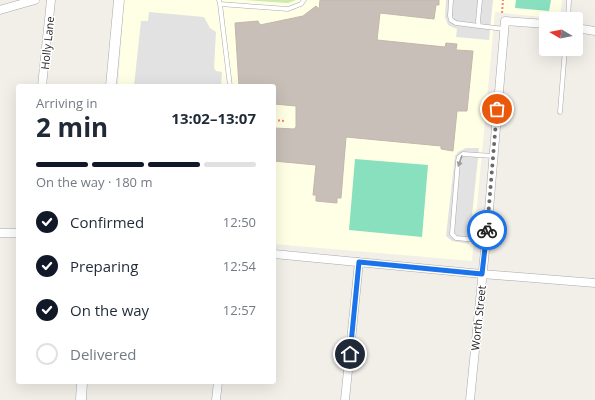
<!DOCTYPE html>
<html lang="en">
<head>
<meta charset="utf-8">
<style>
	:root { --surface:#fff; --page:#f2f2f3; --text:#1f2937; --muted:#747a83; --line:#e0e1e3; --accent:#111827 }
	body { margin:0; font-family:"Open Sans",sans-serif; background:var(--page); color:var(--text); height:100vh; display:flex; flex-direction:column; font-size:15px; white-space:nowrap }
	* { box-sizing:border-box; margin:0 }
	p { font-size:13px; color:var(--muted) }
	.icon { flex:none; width:22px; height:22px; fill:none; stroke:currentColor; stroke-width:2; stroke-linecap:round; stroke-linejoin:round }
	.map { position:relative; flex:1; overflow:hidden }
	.panel { position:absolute; left:16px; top:84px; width:260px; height:300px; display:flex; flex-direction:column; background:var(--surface); border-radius:4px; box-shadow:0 4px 16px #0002 }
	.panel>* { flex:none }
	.needle { width:26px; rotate:280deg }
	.buttons { position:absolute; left:539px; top:12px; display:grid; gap:8px }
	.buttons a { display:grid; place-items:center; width:44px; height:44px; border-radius:4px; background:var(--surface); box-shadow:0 4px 16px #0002; font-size:20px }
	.pin { position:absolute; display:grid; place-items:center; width:34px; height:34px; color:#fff; margin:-17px; border:2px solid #fff; border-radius:50%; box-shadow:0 1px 4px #0007 }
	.courier { position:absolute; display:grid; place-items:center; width:40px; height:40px; margin:-20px; border:3px solid #1a73e8; border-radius:50%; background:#fff; color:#222; box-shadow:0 1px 5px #0007 }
	.overview em { font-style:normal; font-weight:700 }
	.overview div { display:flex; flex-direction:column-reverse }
	.overview { display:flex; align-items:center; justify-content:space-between; height:68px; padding:0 20px }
	h1 { font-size:26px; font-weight:700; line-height:30px }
	.bar { display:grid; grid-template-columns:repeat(4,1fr); gap:6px 4px; align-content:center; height:48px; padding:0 20px }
	.bar i { height:5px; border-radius:3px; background:var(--line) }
	.bar .current { background:var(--accent) }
	.bar p { grid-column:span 4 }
	ol { padding:0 20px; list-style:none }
	li { display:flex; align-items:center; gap:12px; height:44px }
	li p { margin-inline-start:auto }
	li .icon { padding:4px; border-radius:50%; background:var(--accent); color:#fff; stroke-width:4 }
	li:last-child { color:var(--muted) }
	li i { width:22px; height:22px; border:2px solid var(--line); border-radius:50% }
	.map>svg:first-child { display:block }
</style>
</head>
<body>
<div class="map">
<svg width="595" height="400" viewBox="0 0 595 400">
	<rect width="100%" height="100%" fill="#f2efe9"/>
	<path fill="#ffffe5" d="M124,0H562L560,19L495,12L472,261L274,244V86H118Z"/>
	<path fill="#cdebb0" d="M244,0H296L288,3Z"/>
	<path fill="#88e0be" d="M516,0H551L549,11L515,8Z
		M355,159L428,165L422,237L349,230Z"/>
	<path fill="#e2e2e2" d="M446,0H493L489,40L456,37L457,29L448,25L445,17Z
		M149,12L204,17L210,28L216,32L214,68L216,71L222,72L221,86H134L141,21H148Z
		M466,148H479L469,244L452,241L446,236L455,156L458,152Z"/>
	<path fill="#c7bfb8" stroke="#c4b6ab" d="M320,0H439V5H436L434,19L380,13L377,40L445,47L446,43L457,44L456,50L473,51L467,111H457L453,151L441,149V146L346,137L341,198H337V203L316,201V195H313L316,165L274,161V128L294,129L296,127V106L274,104V86H239L235,23L258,21L260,25L303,16L316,6L319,9Z"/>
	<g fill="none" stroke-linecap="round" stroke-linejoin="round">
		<defs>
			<path id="service" d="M219,0L220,4L288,9L301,4L304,0
				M451,0L450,16L451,20L456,23L479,26
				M480,0L478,21L479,26L504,29
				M220,4L230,86
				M568,19L569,0
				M560,112L565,49
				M486,241L456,238L452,234L458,161L459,157L463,154L493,156"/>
			<path id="minor" d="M0,10L35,0
				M576,28L595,31
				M42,86L51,0
				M0,233H18
				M274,254L482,274L595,283
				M216,400L218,382
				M345,400L359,262
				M470,400L489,210L505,21L546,24"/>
			<path id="tertiary" d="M111,86L119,0
				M81,400L82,382"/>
		</defs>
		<use href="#service" stroke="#a9a9a9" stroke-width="5"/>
		<use href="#minor" stroke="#a9a9a9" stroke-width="9"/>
		<use href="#tertiary" stroke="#a9a9a9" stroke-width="11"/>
		<path stroke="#fa8072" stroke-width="2" stroke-dasharray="2 2" stroke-linecap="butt" d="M502,13L503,0
			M274,120L284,121"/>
		<use href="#service" stroke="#fff" stroke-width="4"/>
		<use href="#minor" stroke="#fff" stroke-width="8"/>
		<use href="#tertiary" stroke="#fff" stroke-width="10"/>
	</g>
	<defs><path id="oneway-solid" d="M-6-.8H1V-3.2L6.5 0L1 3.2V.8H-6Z"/></defs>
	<use fill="#9c9c9c" href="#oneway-solid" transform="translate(460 161) rotate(109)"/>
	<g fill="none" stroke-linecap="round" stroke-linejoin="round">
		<path stroke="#6b6a68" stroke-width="4" stroke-dasharray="0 7.2" d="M487,230L497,109"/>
		<path stroke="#1a73e8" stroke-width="5" d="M350,354L359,262L482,274L487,230"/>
	</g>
	<g text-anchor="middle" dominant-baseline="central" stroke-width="3" stroke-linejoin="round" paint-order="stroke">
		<g font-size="11" fill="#222" stroke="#fff">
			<text transform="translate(47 43) rotate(-84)">Holly Lane</text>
			<text transform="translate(478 318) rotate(-84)">Worth Street</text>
		</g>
	</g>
</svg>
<div class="buttons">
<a><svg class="needle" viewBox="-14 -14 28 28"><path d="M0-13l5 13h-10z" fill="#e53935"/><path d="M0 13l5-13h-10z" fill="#747a83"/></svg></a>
</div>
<div class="pin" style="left:497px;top:109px;background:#ea580c"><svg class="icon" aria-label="bag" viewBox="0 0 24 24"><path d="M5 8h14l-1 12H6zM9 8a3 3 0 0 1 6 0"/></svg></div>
<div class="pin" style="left:350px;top:354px;background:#1f2937"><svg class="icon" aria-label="home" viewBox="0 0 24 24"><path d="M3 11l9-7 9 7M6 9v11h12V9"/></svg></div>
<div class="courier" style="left:487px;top:230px"><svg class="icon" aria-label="bike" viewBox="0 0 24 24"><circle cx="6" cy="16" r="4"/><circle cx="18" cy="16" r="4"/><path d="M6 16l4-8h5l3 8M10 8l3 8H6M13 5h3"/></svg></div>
<section class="panel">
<div class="overview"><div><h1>2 min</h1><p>Arriving in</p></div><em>13:02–13:07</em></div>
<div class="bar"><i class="current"></i><i class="current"></i><i class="current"></i><i></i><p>On the way · 180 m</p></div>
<ol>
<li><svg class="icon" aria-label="check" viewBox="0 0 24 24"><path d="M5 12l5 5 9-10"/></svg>Confirmed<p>12:50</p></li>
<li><svg class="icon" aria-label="check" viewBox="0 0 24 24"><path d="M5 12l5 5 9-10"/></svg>Preparing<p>12:54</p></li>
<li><svg class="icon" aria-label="check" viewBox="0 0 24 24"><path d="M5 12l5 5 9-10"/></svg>On the way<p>12:57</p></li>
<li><i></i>Delivered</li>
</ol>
</section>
</div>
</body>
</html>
